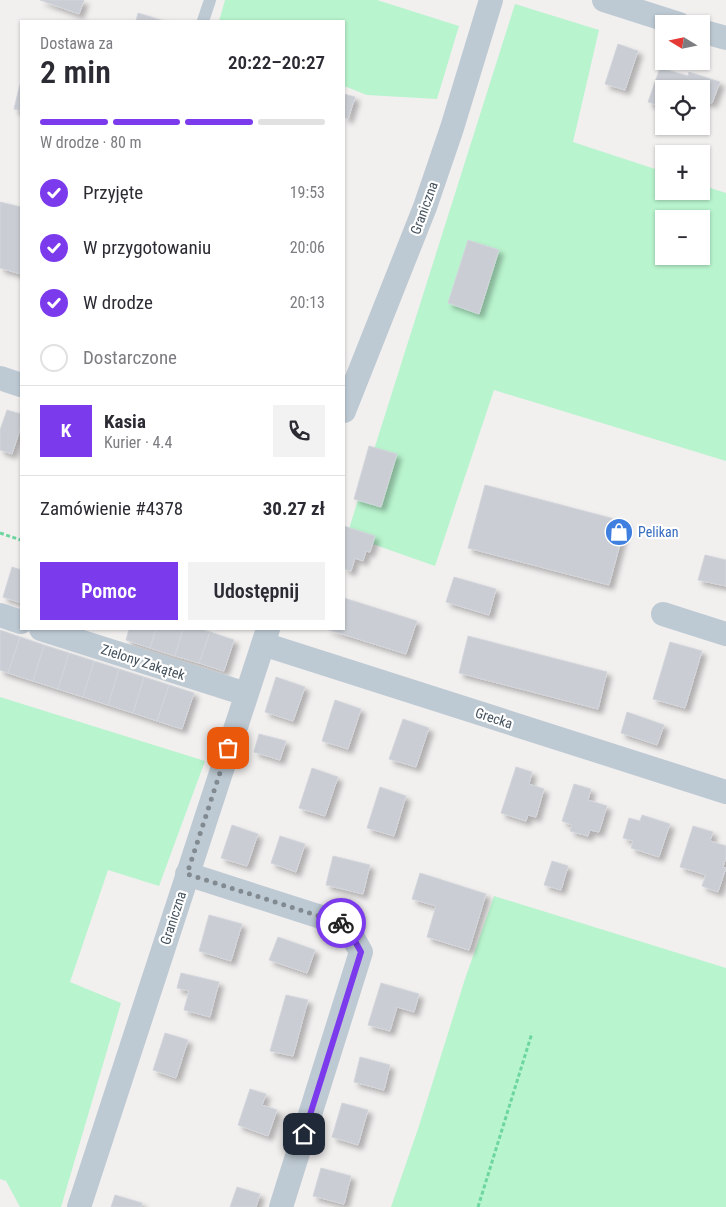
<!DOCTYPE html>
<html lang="pl">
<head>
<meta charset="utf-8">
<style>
	:root { --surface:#fff; --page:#f2f2f3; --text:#2b2b33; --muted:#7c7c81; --line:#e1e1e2; --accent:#7c3aed }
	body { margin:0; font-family:"Roboto Condensed",sans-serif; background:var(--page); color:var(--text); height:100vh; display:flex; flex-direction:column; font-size:19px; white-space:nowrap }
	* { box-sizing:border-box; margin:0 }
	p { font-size:16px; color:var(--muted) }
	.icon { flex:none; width:28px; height:28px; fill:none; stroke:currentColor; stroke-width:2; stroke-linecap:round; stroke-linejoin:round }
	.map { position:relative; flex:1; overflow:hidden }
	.panel { position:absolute; left:20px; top:20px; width:325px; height:610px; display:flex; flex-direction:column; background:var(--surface); border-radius:0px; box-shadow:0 1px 4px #0004 }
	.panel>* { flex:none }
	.needle { width:32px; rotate:280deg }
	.fabs { position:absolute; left:655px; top:15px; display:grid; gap:10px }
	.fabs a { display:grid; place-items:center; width:55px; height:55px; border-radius:0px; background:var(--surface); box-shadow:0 1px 4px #0004; font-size:25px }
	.pin { position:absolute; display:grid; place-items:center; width:42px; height:42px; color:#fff; margin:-21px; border-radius:10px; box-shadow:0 2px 8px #0006 }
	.courier { position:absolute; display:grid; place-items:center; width:50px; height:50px; margin:-25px; border:4px solid #7c3aed; border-radius:50%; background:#fff; color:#222; box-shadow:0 1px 6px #0007 }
	.overview em { font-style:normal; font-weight:600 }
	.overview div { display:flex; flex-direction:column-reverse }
	.overview { display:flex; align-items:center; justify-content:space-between; height:85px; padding:0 20px }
	h1 { font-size:32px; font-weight:600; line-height:38px }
	.bar { display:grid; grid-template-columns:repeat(4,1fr); gap:8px 5px; align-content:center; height:60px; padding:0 20px }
	.bar i { height:6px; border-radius:4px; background:var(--line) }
	.bar .on { background:var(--accent) }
	.bar p { grid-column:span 4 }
	.line { display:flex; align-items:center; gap:12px; padding:0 20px; border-top:1px solid var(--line) }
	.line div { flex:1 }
	.round { display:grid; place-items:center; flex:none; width:52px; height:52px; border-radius:0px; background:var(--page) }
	ol { padding:0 20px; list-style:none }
	li { display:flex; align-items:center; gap:15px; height:55px }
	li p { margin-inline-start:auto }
	li .icon { padding:5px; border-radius:50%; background:var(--accent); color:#fff; stroke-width:4 }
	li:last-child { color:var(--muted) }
	li i { width:28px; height:28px; border:2px solid var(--line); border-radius:50% }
	.action { display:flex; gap:10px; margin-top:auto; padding:10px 20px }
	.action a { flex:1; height:58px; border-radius:0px; background:var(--accent); color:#fff; font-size:20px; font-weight:600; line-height:58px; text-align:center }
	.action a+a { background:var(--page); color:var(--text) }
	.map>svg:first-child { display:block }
</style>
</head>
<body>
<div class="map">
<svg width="726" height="1207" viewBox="0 0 726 1207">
	<defs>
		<filter id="shadow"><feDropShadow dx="4.5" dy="4.5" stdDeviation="2.5" flood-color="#0004"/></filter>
	</defs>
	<rect width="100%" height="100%" fill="#f2efef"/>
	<path fill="#b8f4ce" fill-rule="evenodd" d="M225,0H377L459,26L437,99L367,95L344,86V21H219Z
		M515,4L599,30L573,142L664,172V191H701V185L726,193V461L494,390L435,566L347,535ZM664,219H701V256H664Z
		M0,697L205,761L159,886L108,870L70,982L121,1003L61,1207H20L6,1181L0,1179Z
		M494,896L726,968V1207H391L419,1126L465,979Z"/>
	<path fill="#caced4" stroke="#d2d5db" filter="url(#shadow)" d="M40,0H84L79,14Z
		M138,13L164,21H136Z
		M618,44L638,51L625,90L605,84Z
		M660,68L688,76L689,72L720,82L712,103L701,100V89H664V107L648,102Z
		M20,84H21V111L14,109Z
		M344,94L355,97L348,119L344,117Z
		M0,202L21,207V274L0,268Z
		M468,240L499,250L479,314L448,303Z
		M7,410L21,414V426L12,454L0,450V430Z
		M369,446L397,454L381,507L354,499Z
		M485,485L626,522L609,585L468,548Z
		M344,526L375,536L370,552L366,551L363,561L355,558L351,571L344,569Z
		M705,555L726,560V586L698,580Z
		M12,567L21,570V603L3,597Z
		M454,577L496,589L489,615L446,602Z
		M344,598L417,621L406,654L326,629H344Z
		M129,629H156L150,648L126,640Z
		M156,629H183L175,656L150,648Z
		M183,629H199L210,632L199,663L175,656Z
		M0,630L20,637L8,673L0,670Z
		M210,632L234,640L224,671L199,663Z
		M468,636L607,672L598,709L459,673Z
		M20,637L44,645L33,681L8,673Z
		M670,642L702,651L685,708L653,699Z
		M44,645L69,653L58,689L33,681Z
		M69,653L94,661L83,697L58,689Z
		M94,661L119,669L108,705L83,697Z
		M119,669L144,677L133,713L108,705Z
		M144,677L169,685L157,721L133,713Z
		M276,677L305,687L293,721L265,712Z
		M169,685L194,693L182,729L157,721Z
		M335,700L361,709L348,749L322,741Z
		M627,712L664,725L657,745L621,733Z
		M403,719L429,728L416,767L389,759Z
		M259,734L286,741L280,760L254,752Z
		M516,767L532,772L529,784L544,789L536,817L528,815L526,821L501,813Z
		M312,768L338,777L325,816L299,808Z
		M574,784L591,789L588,800L607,806L599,832L590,830L588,836L570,831L572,825L562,821Z
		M380,787L406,796L394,836L367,828Z
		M642,815L670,824L659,857L631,848L633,841L623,838L629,818L640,821Z
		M232,825L258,834L247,866L221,858Z
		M693,826L713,832L710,841L726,846V857L723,867L726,868L718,892L702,886L706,875L680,867Z
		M280,836L305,844L296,872L271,863Z
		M333,856L370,865L363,894L326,885Z
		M552,861L568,866L561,890L544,885Z
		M420,873L486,894L469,950L427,937L436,906L412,899Z
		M209,915L242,924L231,961L199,951Z
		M278,937L315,950L307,973L269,960Z
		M181,973L219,982L210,1017L184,1010L189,991L177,988Z
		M381,983L419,994L414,1012L397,1007L390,1031L368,1025Z
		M286,995L308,1000L293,1056L270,1051Z
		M165,1033L188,1040L176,1078L153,1070Z
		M360,1057L390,1065L384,1090L354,1082Z
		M250,1089L266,1094L262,1105L277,1110L268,1136L238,1125Z
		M342,1103L368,1110L358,1145L332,1137Z
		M321,1168L351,1176L344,1204L313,1196Z
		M237,1187L260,1194L256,1207H230Z
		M115,1195L142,1203L141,1207H111Z"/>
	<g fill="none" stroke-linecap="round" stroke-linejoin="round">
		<path stroke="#6dd69e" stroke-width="3" stroke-dasharray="4 2.5" stroke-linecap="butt" d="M0,533L21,540
			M478,1207L532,1033"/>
		<path stroke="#becad3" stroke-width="12" d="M203,21L210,0"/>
		<path stroke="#becad3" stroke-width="24" d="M604,0L679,24
			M701,31L726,38
			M0,378L21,385
			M344,411L425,207L452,128L491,0
			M663,614L726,634
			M0,615L21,622
			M41,629L246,694
			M263,644L726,792
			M187,874L346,925L361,952L281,1207
			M79,1207L268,629"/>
	</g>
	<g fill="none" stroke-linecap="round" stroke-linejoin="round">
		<path stroke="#828a91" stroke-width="5" stroke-dasharray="0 9" d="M228,748L187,874L341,923"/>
		<path stroke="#7c3aed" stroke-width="6" d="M304,1134L361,952L346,925L341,923"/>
	</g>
	<defs>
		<symbol id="shop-disc" viewBox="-11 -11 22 22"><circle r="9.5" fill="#3f7fe0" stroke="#fff"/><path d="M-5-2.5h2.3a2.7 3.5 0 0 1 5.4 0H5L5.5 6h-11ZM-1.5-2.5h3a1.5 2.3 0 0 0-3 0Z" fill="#fff"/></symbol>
	</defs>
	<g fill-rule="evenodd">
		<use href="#shop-disc" x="603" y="516" width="32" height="32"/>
	</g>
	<g text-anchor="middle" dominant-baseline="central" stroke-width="4.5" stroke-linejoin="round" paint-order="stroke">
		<g font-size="14" fill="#45535f" stroke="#fff">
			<text transform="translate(424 208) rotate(-70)">Graniczna</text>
			<text transform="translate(143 662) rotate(18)">Zielony Zakątek</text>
			<text transform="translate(494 718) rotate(18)">Grecka</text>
			<text transform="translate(173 918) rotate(-72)">Graniczna</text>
		</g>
		<g font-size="14" fill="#366cbe" stroke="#fff" text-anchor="start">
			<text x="638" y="532">Pelikan</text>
		</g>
	</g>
</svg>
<div class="fabs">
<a><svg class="needle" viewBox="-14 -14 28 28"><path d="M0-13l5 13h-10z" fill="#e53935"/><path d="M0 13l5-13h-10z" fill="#7c7c81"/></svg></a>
<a><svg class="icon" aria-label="locate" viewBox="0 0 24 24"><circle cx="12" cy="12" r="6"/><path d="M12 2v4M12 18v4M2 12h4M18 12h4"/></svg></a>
<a>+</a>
<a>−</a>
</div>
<div class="pin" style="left:228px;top:748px;background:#ea580c"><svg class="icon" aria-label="bag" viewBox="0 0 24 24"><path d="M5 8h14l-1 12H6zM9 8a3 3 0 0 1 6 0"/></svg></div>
<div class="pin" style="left:304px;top:1134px;background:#1f2937"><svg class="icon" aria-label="home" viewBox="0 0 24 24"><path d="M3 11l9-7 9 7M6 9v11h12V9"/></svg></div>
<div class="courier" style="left:341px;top:923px"><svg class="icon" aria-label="bike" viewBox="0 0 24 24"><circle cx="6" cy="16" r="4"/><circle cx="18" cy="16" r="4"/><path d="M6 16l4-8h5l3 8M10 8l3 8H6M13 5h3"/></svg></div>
<section class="panel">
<div class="overview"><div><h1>2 min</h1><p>Dostawa za</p></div><em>20:22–20:27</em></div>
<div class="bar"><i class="on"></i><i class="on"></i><i class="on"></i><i></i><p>W drodze · 80 m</p></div>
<ol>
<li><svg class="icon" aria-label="check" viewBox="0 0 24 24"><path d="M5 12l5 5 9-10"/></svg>Przyjęte<p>19:53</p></li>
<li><svg class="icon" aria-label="check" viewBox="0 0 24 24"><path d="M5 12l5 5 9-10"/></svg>W przygotowaniu<p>20:06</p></li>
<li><svg class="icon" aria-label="check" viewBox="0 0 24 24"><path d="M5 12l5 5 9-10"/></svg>W drodze<p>20:13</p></li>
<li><i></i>Dostarczone</li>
</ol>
<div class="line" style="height:90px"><b class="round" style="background:var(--accent);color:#fff">K</b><div><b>Kasia</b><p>Kurier · 4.4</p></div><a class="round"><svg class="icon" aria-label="phone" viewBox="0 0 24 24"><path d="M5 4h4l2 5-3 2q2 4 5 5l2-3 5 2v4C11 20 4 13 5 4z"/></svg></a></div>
<div class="line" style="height:65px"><div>Zamówienie #4378</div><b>30.27 zł</b></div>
<div class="action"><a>Pomoc</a><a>Udostępnij</a></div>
</section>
</div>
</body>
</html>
